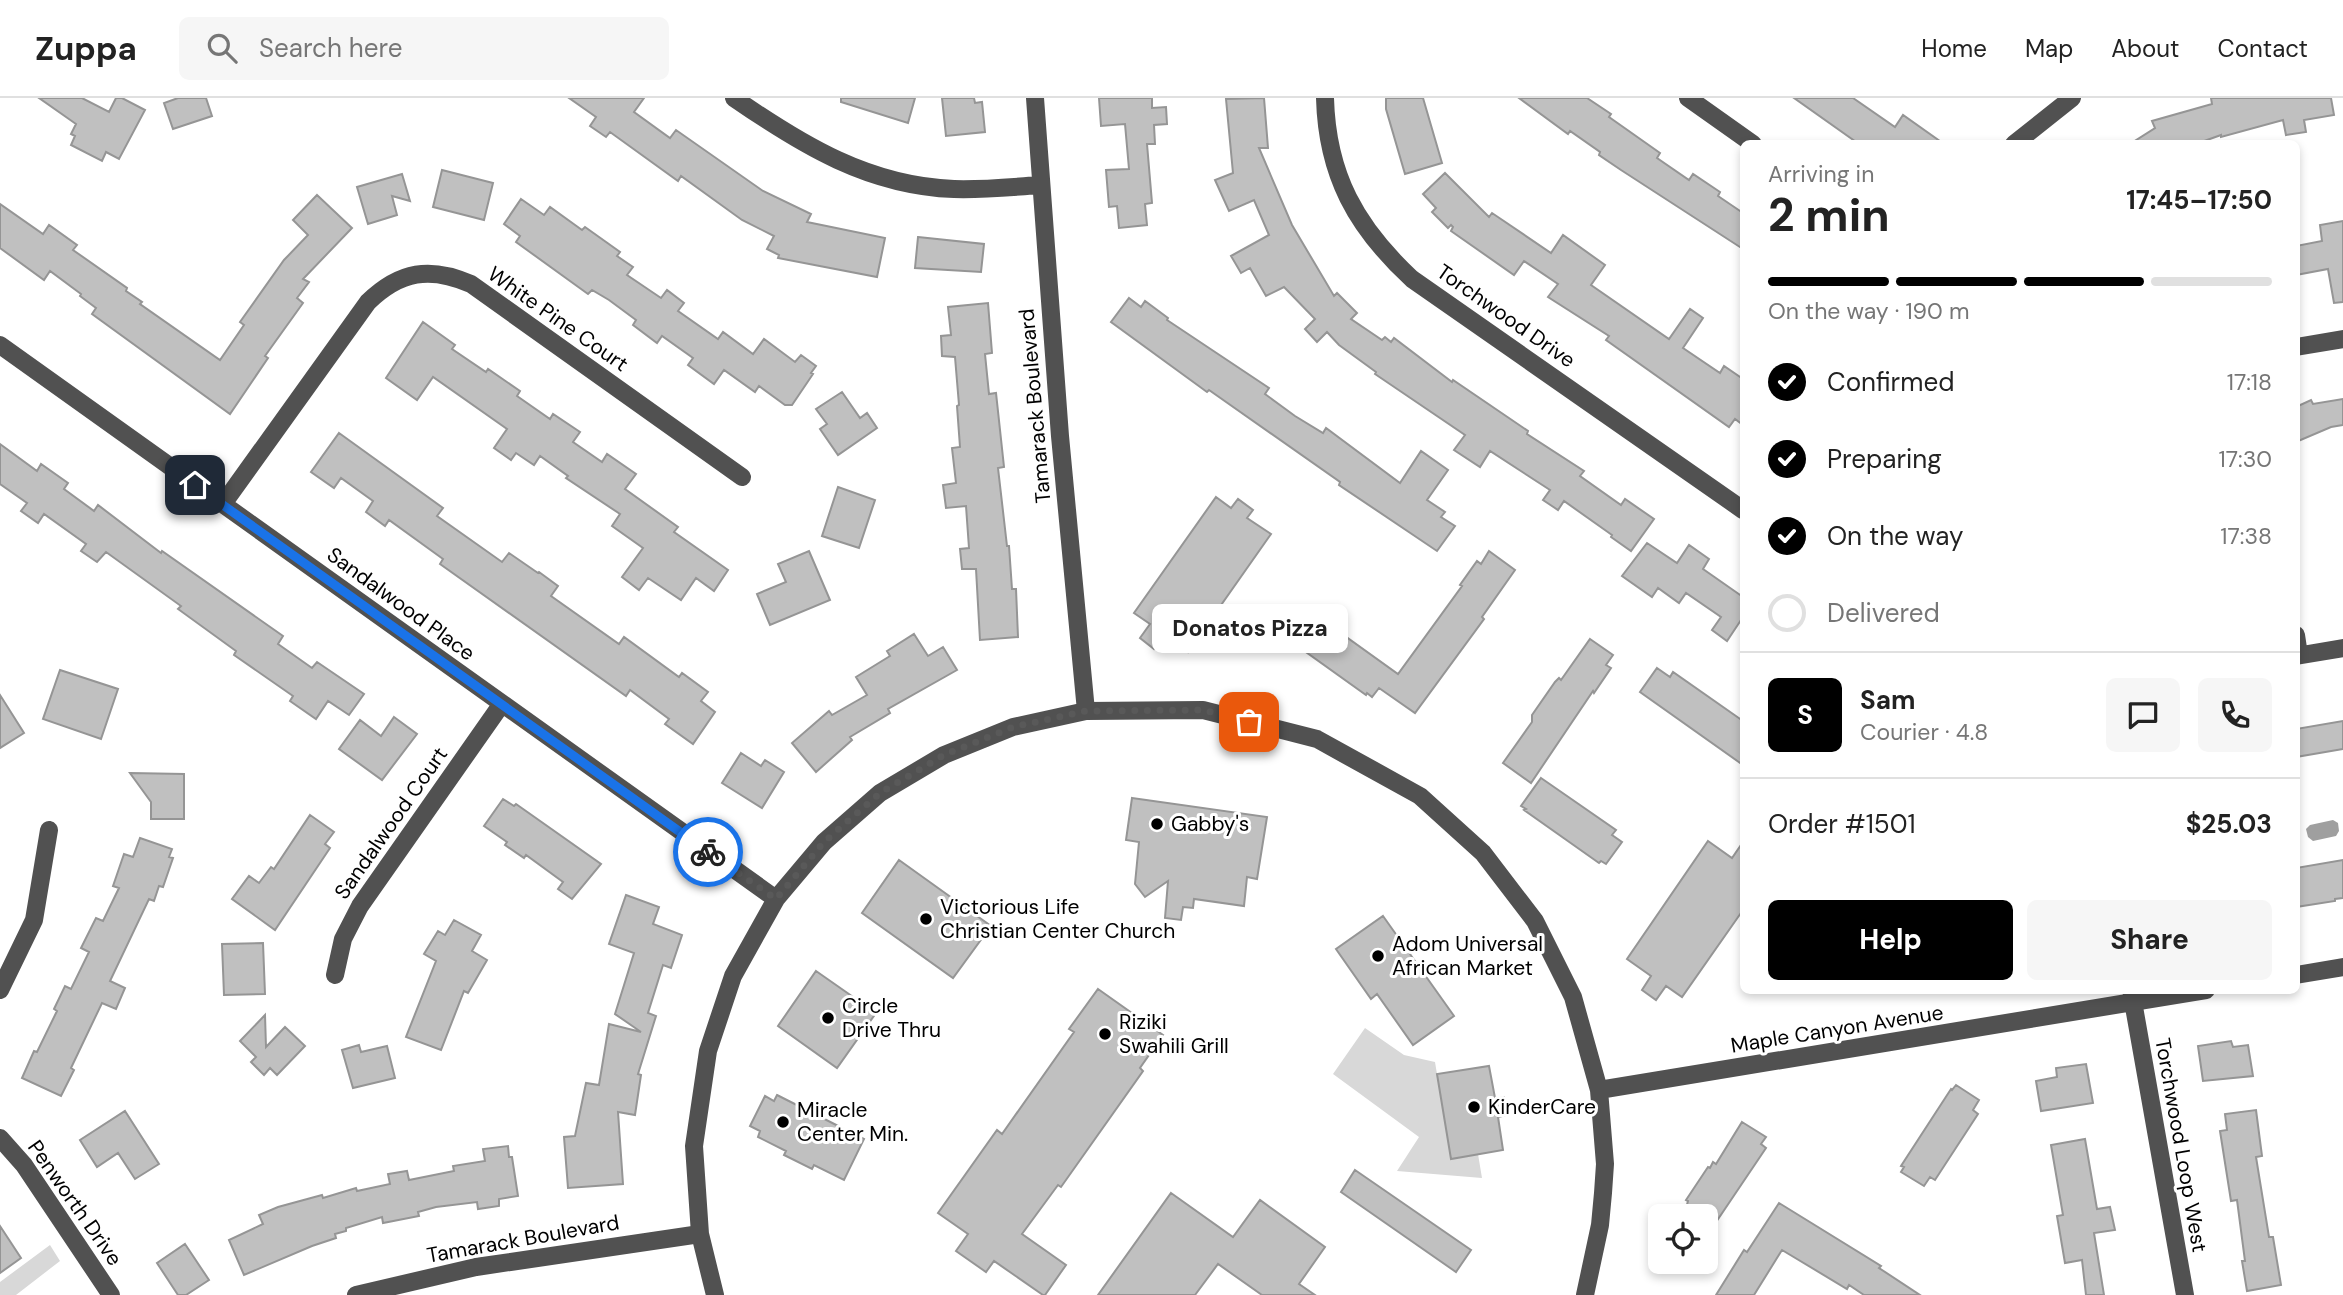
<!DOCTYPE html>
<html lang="en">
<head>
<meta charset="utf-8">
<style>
	:root { --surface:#fff; --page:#f6f6f6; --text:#222; --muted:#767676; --line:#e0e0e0; --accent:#000 }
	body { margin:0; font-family:"DM Sans",sans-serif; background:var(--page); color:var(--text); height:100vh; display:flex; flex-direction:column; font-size:26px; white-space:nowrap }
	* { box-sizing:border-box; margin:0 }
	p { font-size:23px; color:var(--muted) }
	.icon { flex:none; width:38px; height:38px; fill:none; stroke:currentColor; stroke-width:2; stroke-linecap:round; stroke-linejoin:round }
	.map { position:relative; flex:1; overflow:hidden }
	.panel { position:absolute; left:1740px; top:42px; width:560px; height:854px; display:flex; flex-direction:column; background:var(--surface); border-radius:10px; box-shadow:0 4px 10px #0003 }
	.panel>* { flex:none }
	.controls { position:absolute; left:1648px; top:1106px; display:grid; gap:14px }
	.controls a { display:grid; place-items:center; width:70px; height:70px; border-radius:10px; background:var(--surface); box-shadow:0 4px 10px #0003; font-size:35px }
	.pin { position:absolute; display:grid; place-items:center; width:60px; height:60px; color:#fff; margin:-30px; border-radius:14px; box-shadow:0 4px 10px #0006 }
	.courier { position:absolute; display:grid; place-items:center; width:70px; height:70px; margin:-35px; border:5px solid #1a73e8; border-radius:50%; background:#fff; color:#222; box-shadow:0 2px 9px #0007 }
	.bubble { position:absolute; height:49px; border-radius:10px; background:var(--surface); box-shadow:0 4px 10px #0003; font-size:23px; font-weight:700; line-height:49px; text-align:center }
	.headline em { font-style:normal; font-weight:700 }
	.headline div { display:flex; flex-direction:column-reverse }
	.headline { display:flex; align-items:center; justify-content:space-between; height:119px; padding:0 28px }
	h1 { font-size:46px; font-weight:700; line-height:52px }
	.bar { display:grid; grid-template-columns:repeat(4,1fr); gap:10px 7px; align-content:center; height:84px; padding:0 28px }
	.bar i { height:9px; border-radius:5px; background:var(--line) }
	.bar .current { background:var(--accent) }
	.bar p { grid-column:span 4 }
	.line { display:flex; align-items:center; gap:18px; padding:0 28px; border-top:2px solid var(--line) }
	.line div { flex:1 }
	.round { display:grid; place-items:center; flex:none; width:74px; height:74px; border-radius:10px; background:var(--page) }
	ol { padding:0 28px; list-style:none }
	li { display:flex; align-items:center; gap:21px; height:77px }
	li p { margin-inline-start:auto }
	li .icon { padding:7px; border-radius:50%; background:var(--accent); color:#fff; stroke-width:4 }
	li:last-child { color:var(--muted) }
	li i { width:38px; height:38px; border:4px solid var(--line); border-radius:50% }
	.cta { display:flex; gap:14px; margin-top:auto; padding:14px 28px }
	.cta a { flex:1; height:80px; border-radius:10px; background:var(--accent); color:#fff; font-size:28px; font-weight:700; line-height:80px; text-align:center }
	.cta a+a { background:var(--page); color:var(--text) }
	header { display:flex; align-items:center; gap:42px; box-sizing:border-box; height:98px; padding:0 35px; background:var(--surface); border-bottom:2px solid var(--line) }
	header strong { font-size:33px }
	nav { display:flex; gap:38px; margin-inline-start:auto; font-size:24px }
	.search { width:490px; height:63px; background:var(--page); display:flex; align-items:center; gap:18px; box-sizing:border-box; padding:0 24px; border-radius:10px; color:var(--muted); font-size:26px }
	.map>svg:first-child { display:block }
</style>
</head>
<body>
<header>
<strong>Zuppa</strong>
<div class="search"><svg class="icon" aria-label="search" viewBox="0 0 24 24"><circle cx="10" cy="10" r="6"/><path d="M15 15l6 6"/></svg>Search here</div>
<nav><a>Home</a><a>Map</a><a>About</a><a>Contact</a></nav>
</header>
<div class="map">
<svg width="2343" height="1197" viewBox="0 0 2343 1197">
	<rect width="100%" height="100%" fill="#fff"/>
	<path fill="#d8d8d8" d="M1365,930L1404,957L1435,964L1451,1060L1478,1056L1482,1080L1397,1073L1419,1039L1333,976Z
		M50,1147L60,1163L16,1197H0V1184Z"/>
	<path fill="#9f9f9f" d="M2333,722L2338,725L2339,733L2336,738L2313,743L2308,739L2306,731L2310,727Z"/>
	<path fill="#c0c0c0" stroke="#959595" stroke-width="2" d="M39,0H82L109,14L116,0H122L145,12L119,61L106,54L102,63L71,47L75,38L71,36L76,26Z
		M178,0H206L212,18L173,31L164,5Z
		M569,0H644L634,14L670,40L676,32L763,93L811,116L807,124L885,140L877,179L778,160L779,157L767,151L774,138L742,122L681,78L678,83L610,34L606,39L590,28L596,19Z
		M841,0H915L908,25L841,4Z
		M942,0H974L975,5L982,4L985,34L946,38Z
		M1099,0H1152V10L1166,9L1167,26L1154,27L1155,46H1147L1152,105L1145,106L1147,127L1119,130L1117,108L1109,109L1106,72L1129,71L1125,26L1101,28Z
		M1264,0L1268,50H1259L1292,127L1334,198L1337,195L1357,215L1351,221L1382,242L1385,239L1391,244L1394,240L1452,284L1453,282L1528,333L1527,336L1584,373L1580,378L1621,407L1625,401L1654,421L1631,453L1611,439L1612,437L1564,403L1558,412L1543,402L1550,392L1490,353L1480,369L1454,352L1465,337L1375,276L1376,274L1339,247L1327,234L1317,244L1305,231L1315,221L1284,189L1266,198L1250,170L1241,175L1231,158L1269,137L1254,102L1229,113L1215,82L1233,75L1226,1Z
		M1386,0H1423L1442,65L1405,76L1386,11Z
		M1519,0H1587L1611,16L1609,19L1660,55L1657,60L1689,82L1693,76L1720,94L1718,98L1743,115V151L1621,72L1599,57L1600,54L1570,33L1568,36Z
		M1794,0H1853L1895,29L1903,17L1944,46H1859Z
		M2211,0H2331L2334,17L2304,22L2306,34L2286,37L2283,22L2221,39V37L2196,46H2130L2155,30L2152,23L2212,6Z
		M442,72L493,85L484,122L433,109Z
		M1445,75L1489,119L1492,115L1551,155L1563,137L1605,167L1591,187L1669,241L1690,211L1703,220L1683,250L1720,275L1724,268L1743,281V327L1735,321L1729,329L1606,242L1609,238L1548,199L1558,186L1524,163L1514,177L1451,133L1453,129L1451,127L1448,130L1432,114L1436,110L1423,96Z
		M402,76L410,103L392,98L397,117L368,126L357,89Z
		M317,97L352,130L303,181L309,184L297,200L303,205L265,258L268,260L230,316L92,216L96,210L80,198L81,196L50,173L44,182L0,150V106L43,136L49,127L77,147L73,152L127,190L126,193L142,204L140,206L220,262L244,227L240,224L284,162L308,137L293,122Z
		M521,101L544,117L550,109L582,132L585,129L620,154L617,158L633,169L627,177L661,200L667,192L684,205L678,213L718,241L723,234L753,256L764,241L795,264L801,257L816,268L811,275L813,276L792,307H785L759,288L755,294L724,272L714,286L688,267L693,260L662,238L657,245L633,227L636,222L609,202L592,192L588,196L516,144L520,138L504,126Z
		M2343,123V204L2334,205L2328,171L2296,177V148L2322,143L2320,127Z
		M918,139L984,146L981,174L915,170Z
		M1129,200L1141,209L1145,203L1168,220L1167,222L1269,290L1265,296L1295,318L1323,335L1326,330L1400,385L1421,353L1448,372L1427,402L1445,414L1441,419L1455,428L1437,453L1339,387L1340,384L1209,292L1207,294L1111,224Z
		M988,205L992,255L985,256L989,296L996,295L1004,369L998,370L1007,448H1009L1012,491H1016L1018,539L980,542L976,471H962L960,451L969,450L966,408L946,410L943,387L956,385L952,350L960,349L957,308L959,307L955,259L942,258L941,238L951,237L948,209Z
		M423,224L455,247L452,251L486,274L488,271L520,293L517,298L550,321L553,316L580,334L573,344L602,364L607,356L636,376L625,391L678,429L674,434L728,472L714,493L696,480L681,502L648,480L639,492L622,479L643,450L612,428L620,416L566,380L568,378L540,358L534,367L516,355L511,362L494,350L507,331L433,279L417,302L386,280Z
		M842,294L860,320L867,315L877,330L838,357L820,331L827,326L816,311Z
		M2343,301V327L2331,329L2296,344V309L2311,302L2313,306Z
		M339,335L443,410L437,418L502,464L509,455L538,475L539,474L558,488L551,498L619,546L624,539L679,579L682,575L708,594L701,603L715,614L693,646L665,626L669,621L630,592L626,598L440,466L443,461L389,422L385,428L366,414L373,403L341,380L334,390L311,374Z
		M0,346L37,373L41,366L68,385L64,391L94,413L98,407L161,455L162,453L283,538L278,546L312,570L317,564L364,596L349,617L328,603L316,621L290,603L293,598L234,557L236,553L178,511L181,508L106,454L97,464L81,453L86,446L44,416L38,425L21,413L27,405L0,386Z
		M838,389L875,402L859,450L822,438Z
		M1216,399L1231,410L1238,401L1253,412L1247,420L1271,436L1188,554L1164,537L1154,551L1140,540L1150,526L1134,515Z
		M1647,445L1677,465L1689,447L1709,461L1703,471L1743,499V519L1727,543L1712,532L1721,519L1686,495L1679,505L1658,490L1652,499L1622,478Z
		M809,453L830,502L770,527L757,496L786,484L778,466Z
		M1489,453L1515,472L1482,519L1484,521L1415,615L1379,590L1372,599L1367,595L1366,597L1292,544L1293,543L1288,539L1305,516L1314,523L1317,518L1398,576L1462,488L1460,487L1477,463L1481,466Z
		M914,536L928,558L943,549L957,572L888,611L890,615L850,639L852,642L816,674L792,645L829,613L832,617L867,597L856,579L890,558L887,553Z
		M1590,541L1613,557L1606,567L1611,570L1594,595L1593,593L1531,685L1503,665L1532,624V617L1555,584L1559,580L1561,582Z
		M1657,570L1670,579L1673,574L1743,623V667L1640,594Z
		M60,572L118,591L101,641L43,621Z
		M0,597L24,635L0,650Z
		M394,619L417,636L382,682L339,651L360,622L381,638Z
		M2343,623V651L2296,659V631Z
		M741,655L761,668L765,662L784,674L762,710L722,685Z
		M130,675L184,676V721H151V704Z
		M1541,680L1616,732L1612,737L1622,744L1606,766L1601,763L1599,765L1524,712L1526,711L1521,708Z
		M1132,700L1267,719L1257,781L1247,779L1244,808L1194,801L1193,810L1183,809L1181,822L1165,820L1168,783L1145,799L1135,786L1139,744L1126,742Z
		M503,701L514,708L516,706L601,766L572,801L558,791L563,784L526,757L524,760L505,747L507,744L484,728Z
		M310,717L334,734L325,746L330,750L275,832L232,801L249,778L259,785L271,769L274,771Z
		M140,740L172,751L169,759L173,760L163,789L159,788L154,803L149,801L110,883L125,890L116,911L102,905L71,970L74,972L61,998L22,980L34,953L37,954L57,913L54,911L65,888L71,891L89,854L81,850L96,820L103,823L119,790L113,788L124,756L133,759Z
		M1708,743L1732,760L1743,744V812L1682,899L1666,888L1656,902L1642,892L1651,878L1627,861Z
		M899,762L991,828L953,880L862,815Z
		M2343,762V800L2335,801V803L2296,809V770Z
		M626,797L659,809L653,826L682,837L671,870L663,867L648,915L656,918L638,976L641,977L635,1017L618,1014L623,1086L568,1090L564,1039L575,1038L586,985L599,987L609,926L641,934L615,916L634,855L609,846Z
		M1383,818L1454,918L1413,947L1377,896L1371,901L1336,851Z
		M454,822L481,837L472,853L487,862L468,895L464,893L441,952L406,939L436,863L424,856L438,833L445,837Z
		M263,845L265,896L224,897L222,846Z
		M816,873L876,915L837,970L778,928Z
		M1098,891L1163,937L1140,970L1143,973L1061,1089L1058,1087L1022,1136L1066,1167L1045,1197H1043L994,1163L986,1174L956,1153L968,1136L938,1115L997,1032L1002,1036L1074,934L1069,931Z
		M265,917L266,949L285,929L305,948L277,977L270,970L264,977L251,964L256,959L240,943Z
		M2231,943L2233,949L2248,947L2253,978L2203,983L2198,948Z
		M359,947L361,954L387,948L395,980L353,990L342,952Z
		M2086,966L2093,1005L2041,1013L2036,983L2057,979L2056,970Z
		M1489,968L1495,1000L1504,999L1507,1017L1498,1019L1503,1052L1451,1061L1437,976Z
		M1956,987L1979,1002L1973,1012L1978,1016L1935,1082L1930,1079L1924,1088L1901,1074L1904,1069L1901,1068L1951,991L1952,992Z
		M777,997L864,1041L844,1082L814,1067L812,1071L784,1057L786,1053L758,1039L760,1033L750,1028L765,998L774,1003Z
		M2256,1012L2262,1058L2256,1059L2269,1139H2273L2281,1187L2247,1193L2242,1163H2245L2237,1102L2231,1103L2220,1033L2227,1032L2225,1016Z
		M125,1013L159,1066L135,1081L118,1055L97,1069L80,1042Z
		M1742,1024L1766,1039L1761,1046L1766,1050L1706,1139V1118H1681L1686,1110L1688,1103L1686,1102L1708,1069L1710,1070L1713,1064L1716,1066Z
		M2085,1041L2097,1111L2110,1109L2115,1132L2094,1135L2104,1197H2086L2082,1162L2065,1165L2057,1118L2063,1117L2051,1047Z
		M508,1048L509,1059H512L518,1098L499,1101V1108L478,1111L477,1104L436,1109L418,1114L419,1118L383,1125L382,1119L346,1130V1133L335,1136L336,1140L312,1148L244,1177L229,1142L263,1126L259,1117L278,1109L322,1097L323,1100L356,1090L357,1093L390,1086L388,1076L407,1073L409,1082L454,1073L453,1068L485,1063L483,1051Z
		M1355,1072L1471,1152L1456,1174L1341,1094Z
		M1171,1095L1233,1139L1260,1102L1325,1149L1299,1186L1315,1197H1262L1218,1166L1195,1197H1098Z
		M1779,1105L1881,1168L1879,1170L1920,1197H1864L1849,1187L1847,1191L1782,1152L1754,1197H1716L1744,1152L1747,1154Z
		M0,1128L21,1160L0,1175Z
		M185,1146L209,1182L186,1197H178L157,1165Z"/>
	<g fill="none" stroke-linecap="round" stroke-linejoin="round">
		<path stroke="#515151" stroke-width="18" d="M734,0C802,47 869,88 954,91C983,92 1012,89 1040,87
			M1035,0L1060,338L1086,613
			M1325,0C1327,77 1356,129 1412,181L1743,412
			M1688,0L1753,46
			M2014,46L2072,0
			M0,247L776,801
			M2296,249L2343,241
			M223,406L368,204C400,173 430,168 471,186L742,379
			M2296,537L2299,557
			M2296,558L2343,550
			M335,877L343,841L360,808L501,607
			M2296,877L2343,869
			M0,892L34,822L49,732
			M2131,892L2185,1197
			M1599,992L2206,892
			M0,1040L24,1067L111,1197
			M356,1197L476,1169L700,1136
			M715,1197L700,1136L694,1048L708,953L733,878L776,801L824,744L880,695L944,657L1013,629L1086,613L1203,612L1317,641L1420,698L1483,755L1535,823L1573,899L1599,992L1605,1066L1603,1095L1600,1127L1585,1197"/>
	</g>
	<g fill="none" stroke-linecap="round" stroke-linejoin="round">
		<path stroke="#595959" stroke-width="7" stroke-dasharray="0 12.6" d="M708,754L776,801L824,744L880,695L944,657L1013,629L1086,613L1203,612L1249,624"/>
		<path stroke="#1a73e8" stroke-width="9" d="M195,387L708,754"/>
	</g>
	<g fill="#000" stroke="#fff" stroke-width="2.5">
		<circle cx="1157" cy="726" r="7"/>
		<circle cx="926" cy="821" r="7"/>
		<circle cx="1378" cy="858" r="7"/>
		<circle cx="828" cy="920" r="7"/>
		<circle cx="1105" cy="936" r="7"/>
		<circle cx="1474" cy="1009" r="7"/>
		<circle cx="783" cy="1024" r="7"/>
	</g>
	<g text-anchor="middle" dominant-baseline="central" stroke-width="6" stroke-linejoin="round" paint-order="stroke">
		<g font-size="21" fill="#000" stroke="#fff">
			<text transform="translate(1506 218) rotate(35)">Torchwood Drive</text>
			<text transform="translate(558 221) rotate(35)">White Pine Court</text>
			<text transform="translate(1035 308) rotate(-95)">Tamarack Boulevard</text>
			<text transform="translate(401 506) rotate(36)">Sandalwood Place</text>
			<text transform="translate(391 725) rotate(-55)">Sandalwood Court</text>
			<text transform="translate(1837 931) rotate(-9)">Maple Canyon Avenue</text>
			<text transform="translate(2181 1047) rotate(80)">Torchwood Loop West</text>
			<text transform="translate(75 1105) rotate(55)">Penworth Drive</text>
			<text transform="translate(523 1141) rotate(-10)">Tamarack Boulevard</text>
		</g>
		<g font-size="21" fill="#000" stroke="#fff" text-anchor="start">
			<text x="1171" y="726">Gabby's</text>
			<text x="940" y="809">Victorious Life<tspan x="940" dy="24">Christian Center Church</tspan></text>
			<text x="1392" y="846">Adom Universal<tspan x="1392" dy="24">African Market</tspan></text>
			<text x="842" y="908">Circle<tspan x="842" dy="24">Drive Thru</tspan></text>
			<text x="1119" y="924">Riziki<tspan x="1119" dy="24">Swahili Grill</tspan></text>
			<text x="1488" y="1009">KinderCare</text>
			<text x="797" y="1012">Miracle<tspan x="797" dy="24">Center Min.</tspan></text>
		</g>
	</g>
</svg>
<div class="controls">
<a><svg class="icon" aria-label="locate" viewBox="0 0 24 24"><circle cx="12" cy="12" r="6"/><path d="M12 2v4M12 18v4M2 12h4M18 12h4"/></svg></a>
</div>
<div class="pin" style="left:1249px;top:624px;background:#ea580c"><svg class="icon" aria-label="bag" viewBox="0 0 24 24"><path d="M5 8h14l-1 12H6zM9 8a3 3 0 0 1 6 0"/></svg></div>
<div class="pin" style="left:195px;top:387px;background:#1f2937"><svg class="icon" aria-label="home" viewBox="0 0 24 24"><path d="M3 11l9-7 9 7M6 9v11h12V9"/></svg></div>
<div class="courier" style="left:708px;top:754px"><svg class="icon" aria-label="bike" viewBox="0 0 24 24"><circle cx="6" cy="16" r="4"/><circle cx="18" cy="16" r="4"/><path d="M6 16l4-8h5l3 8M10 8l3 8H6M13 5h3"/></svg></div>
<div class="bubble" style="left:1152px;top:506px;width:196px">Donatos Pizza</div>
<section class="panel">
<div class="headline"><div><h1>2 min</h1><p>Arriving in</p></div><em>17:45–17:50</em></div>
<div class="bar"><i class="current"></i><i class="current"></i><i class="current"></i><i></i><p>On the way · 190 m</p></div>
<ol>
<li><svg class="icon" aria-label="check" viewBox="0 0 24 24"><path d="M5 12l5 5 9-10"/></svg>Confirmed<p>17:18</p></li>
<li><svg class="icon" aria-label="check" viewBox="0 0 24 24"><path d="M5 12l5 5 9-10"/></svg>Preparing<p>17:30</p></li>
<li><svg class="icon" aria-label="check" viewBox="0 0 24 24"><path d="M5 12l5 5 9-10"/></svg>On the way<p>17:38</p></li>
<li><i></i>Delivered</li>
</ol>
<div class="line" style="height:126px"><b class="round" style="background:var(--accent);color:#fff">S</b><div><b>Sam</b><p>Courier · 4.8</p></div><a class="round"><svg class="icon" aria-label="chat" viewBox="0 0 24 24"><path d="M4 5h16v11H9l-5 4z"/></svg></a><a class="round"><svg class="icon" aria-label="phone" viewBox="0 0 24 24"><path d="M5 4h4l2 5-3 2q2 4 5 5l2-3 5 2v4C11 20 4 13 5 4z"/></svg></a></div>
<div class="line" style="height:91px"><div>Order #1501</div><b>$25.03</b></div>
<div class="cta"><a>Help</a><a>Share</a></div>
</section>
</div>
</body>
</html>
